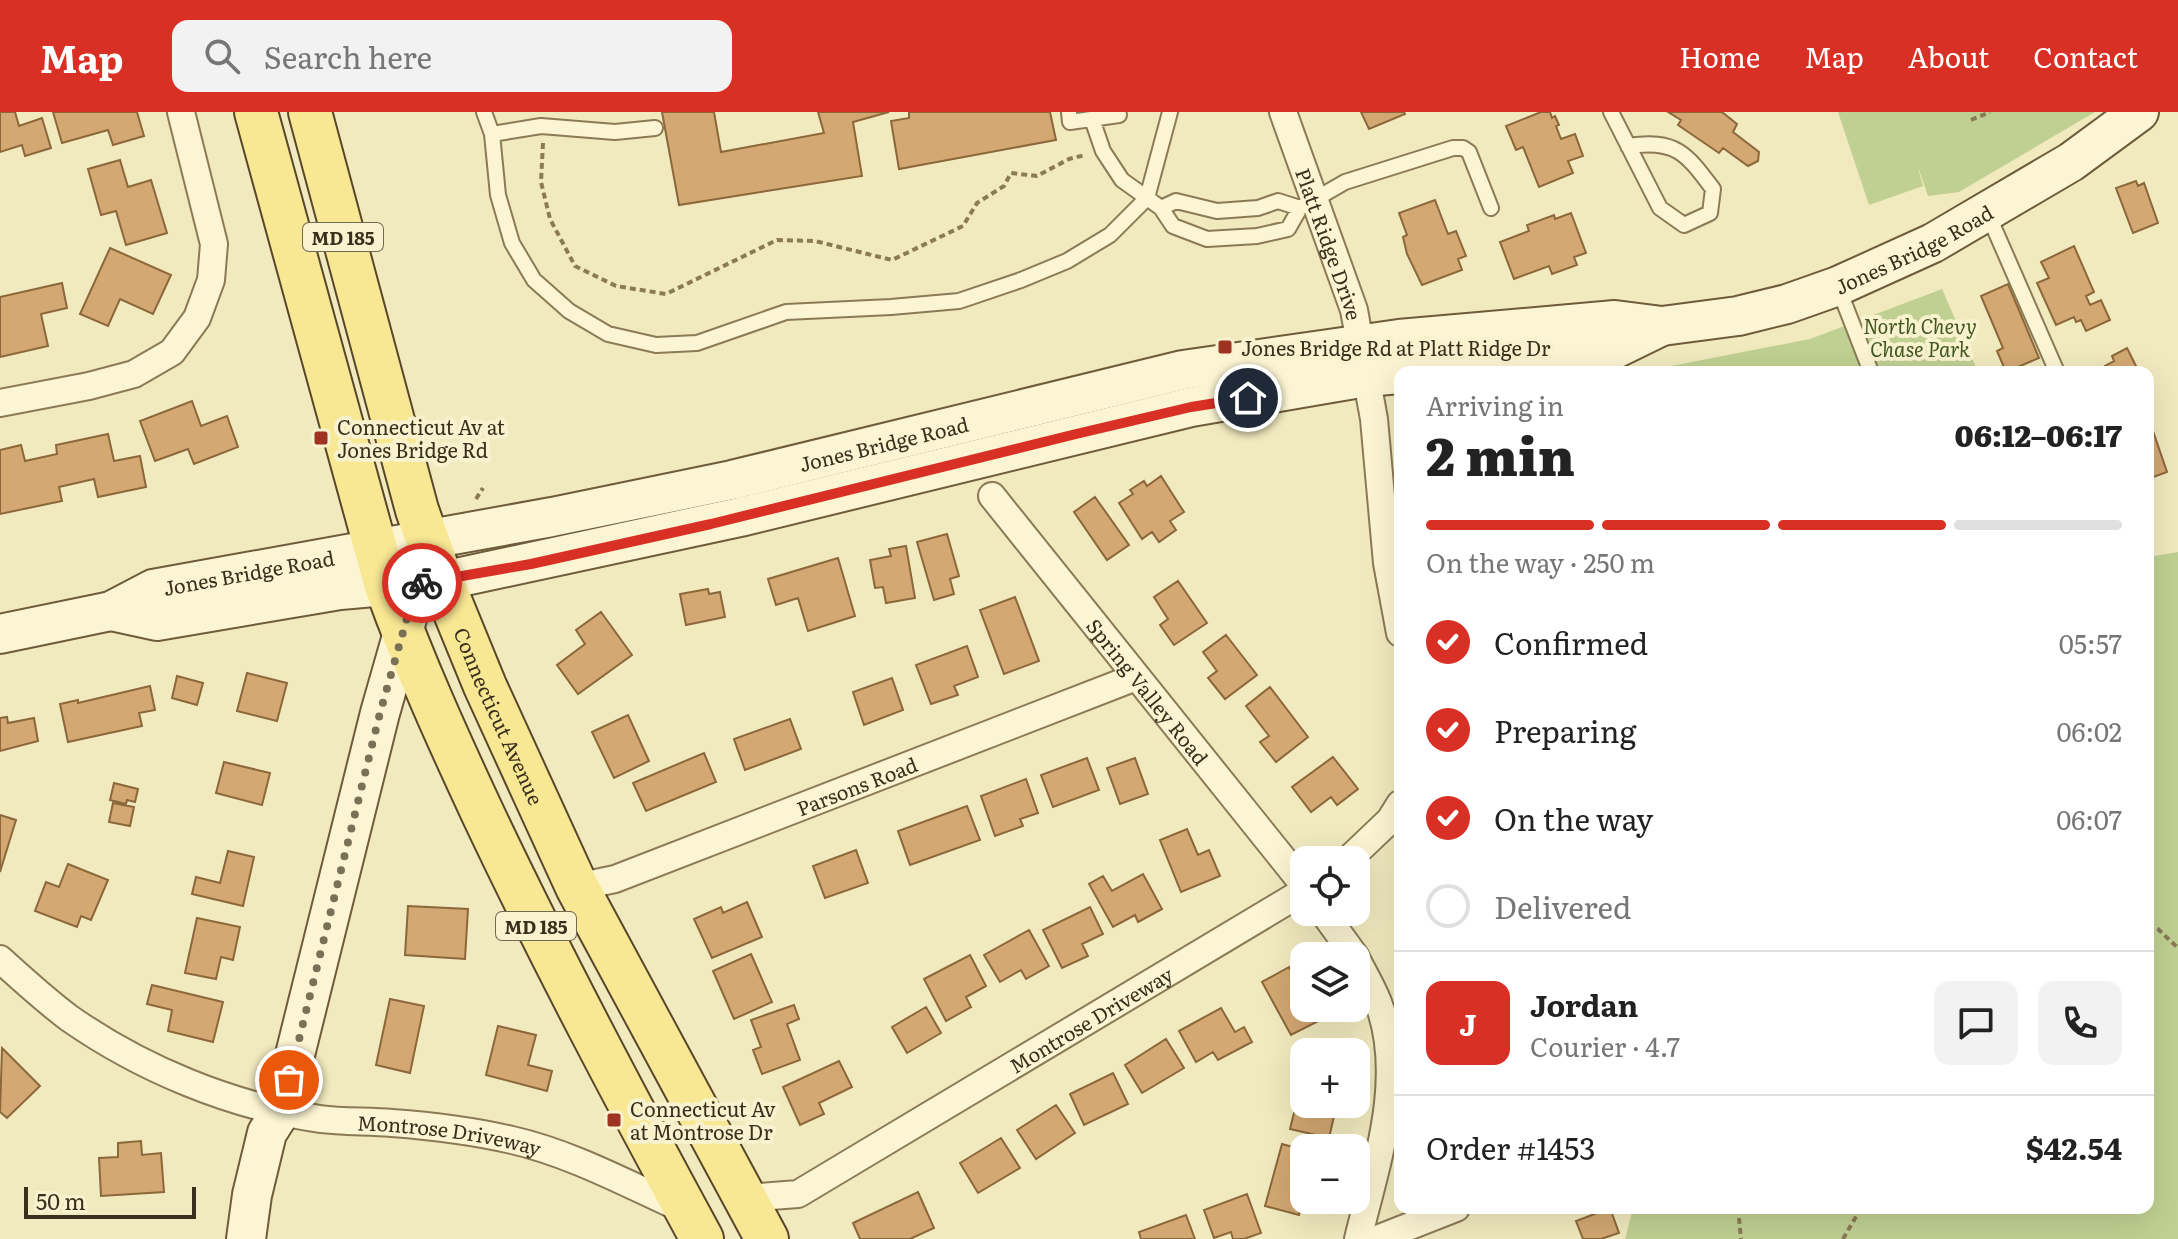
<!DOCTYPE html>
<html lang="en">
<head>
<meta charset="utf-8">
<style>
	:root { --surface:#fff; --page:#f2f2f2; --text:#222; --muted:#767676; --line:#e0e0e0; --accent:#d93025 }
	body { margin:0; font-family:Literata,serif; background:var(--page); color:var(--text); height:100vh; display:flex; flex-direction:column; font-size:30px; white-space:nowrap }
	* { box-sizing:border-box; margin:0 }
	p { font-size:26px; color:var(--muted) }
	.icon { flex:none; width:44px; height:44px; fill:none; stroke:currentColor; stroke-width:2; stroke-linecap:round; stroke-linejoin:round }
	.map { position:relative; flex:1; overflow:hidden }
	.details { position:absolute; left:1394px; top:254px; width:760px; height:848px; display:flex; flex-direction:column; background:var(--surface); border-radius:16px; box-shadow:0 8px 32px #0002 }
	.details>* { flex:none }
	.buttons { position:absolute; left:1290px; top:734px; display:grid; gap:16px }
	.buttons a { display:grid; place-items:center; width:80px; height:80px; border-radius:16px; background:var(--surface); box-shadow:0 8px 32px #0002; font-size:40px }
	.scale { position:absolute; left:24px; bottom:20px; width:172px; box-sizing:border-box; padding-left:8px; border:4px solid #3a2f1c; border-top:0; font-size:22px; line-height:28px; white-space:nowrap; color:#3a2f1c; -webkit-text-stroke:6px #f8f2cf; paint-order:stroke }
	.pin { position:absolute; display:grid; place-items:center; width:68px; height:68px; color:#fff; margin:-34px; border:4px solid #fff; border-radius:50%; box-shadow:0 2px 8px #0007 }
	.courier { position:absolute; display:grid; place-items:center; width:80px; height:80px; margin:-40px; border:6px solid #d93025; border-radius:50%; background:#fff; color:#222; box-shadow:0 2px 10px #0007 }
	.overview em { font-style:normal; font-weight:800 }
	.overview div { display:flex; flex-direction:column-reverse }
	.overview { display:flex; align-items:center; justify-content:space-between; height:136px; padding:0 32px }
	h1 { font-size:52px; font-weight:800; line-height:60px }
	.bar { display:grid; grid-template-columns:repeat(4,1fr); gap:12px 8px; align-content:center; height:96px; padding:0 32px }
	.bar i { height:10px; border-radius:6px; background:var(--line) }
	.bar .current { background:var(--accent) }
	.bar p { grid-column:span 4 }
	.line { display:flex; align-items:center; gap:20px; padding:0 32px; border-top:2px solid var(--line) }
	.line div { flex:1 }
	.round { display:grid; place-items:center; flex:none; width:84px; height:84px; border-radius:16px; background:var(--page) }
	ol { padding:0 32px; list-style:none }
	li { display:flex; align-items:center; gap:24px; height:88px }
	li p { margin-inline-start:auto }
	li .icon { padding:8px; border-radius:50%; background:var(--accent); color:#fff; stroke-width:4 }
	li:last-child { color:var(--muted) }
	li i { width:44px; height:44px; border:4px solid var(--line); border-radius:50% }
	header { display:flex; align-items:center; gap:48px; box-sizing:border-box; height:112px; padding:0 40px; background:var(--accent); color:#fff }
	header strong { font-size:38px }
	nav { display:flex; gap:44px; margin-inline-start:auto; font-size:28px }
	.search { width:560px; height:72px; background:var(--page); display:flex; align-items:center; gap:20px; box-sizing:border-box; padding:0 28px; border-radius:16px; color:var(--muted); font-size:30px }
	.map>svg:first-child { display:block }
</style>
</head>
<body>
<header>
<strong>Map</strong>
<div class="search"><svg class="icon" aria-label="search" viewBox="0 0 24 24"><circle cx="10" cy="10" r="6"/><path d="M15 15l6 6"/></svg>Search here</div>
<nav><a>Home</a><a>Map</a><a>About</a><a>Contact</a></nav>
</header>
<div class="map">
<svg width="2178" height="1127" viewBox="0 0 2178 1127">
	<rect width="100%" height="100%" fill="#f1eabf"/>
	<path fill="#c0d092" d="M1838,0H2095L1959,80L1928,84L1917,52L1923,74L1869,93Z
		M1942,177L1978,260H1672L1671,254L1810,227Z
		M2178,440V1127H1625L1633,1096H2148V445Z"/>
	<path fill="#d3a872" stroke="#8c673a" stroke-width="2" d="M0,0H15L19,14L42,6L51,36L25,44L22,33L0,40Z
		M53,0H137L144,24L113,33L108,18L62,31Z
		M662,0H714L721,40L824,21L818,0H889L853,10L862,64L679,93Z
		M909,0H1050L1056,28L899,57L891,9L909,6Z
		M1361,0H1404L1405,2L1369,17Z
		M1541,0H1550L1552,6L1555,4L1559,13L1556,14L1561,27L1575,22L1583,44L1568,49L1573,61L1539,75L1523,35L1516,38L1506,14Z
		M1668,0H1722L1737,12L1733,20L1759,40L1758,49L1748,54L1723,36L1719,41L1678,13L1681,8Z
		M120,48L128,75L151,68L167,121L126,133L116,99L101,103L88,57Z
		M2136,69L2138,74L2144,71L2158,111L2133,121L2116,76Z
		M1435,88L1448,122L1456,119L1466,144L1458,147L1462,158L1422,173L1407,142L1403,125L1407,123L1399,101Z
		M1571,101L1586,141L1574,145L1577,153L1552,162L1549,154L1514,167L1500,130L1529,119L1527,113L1554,103L1555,107Z
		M2074,134L2094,180L2086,184L2090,193L2101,188L2110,208L2086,219L2081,208L2076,210L2074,205L2056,213L2037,171L2049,166L2041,150Z
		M110,136L171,163L153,202L120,187L108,214L80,202Z
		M62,171L67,196L41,202L48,234L0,245V185Z
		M2008,172L2039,246L2006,260L1997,239L2003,236L1981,184Z
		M2127,236L2139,260H2108L2105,254L2114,249L2112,244Z
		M192,289L201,314L227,304L238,335L194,352L188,337L155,349L140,309Z
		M2152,316L2167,360L2148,367V317Z
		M108,322L114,349L140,344L146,375L98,385L94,367L59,375L62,389L0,402V338L21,333L25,349L57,342L56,333Z
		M1161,364L1184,400L1170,409L1176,418L1159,430L1152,420L1142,427L1119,391L1133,382L1130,378L1144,369L1147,374Z
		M1095,385L1129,433L1107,448L1074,400Z
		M947,422L959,464L950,467L954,482L934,488L917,430Z
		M906,434L915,486L886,491L883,475L875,476L870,448L891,444L889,437Z
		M838,446L855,504L808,519L798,486L776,493L768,467Z
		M1178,469L1207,511L1174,533L1160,513L1168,507L1154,485Z
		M708,477L709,482L720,480L725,505L686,513L680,482Z
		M1015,485L1039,549L1004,562L980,498Z
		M601,500L632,543L578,582L557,553L585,532L576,518Z
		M1226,523L1257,563L1225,587L1208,566L1217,559L1203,540Z
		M967,534L978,565L954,574L958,583L931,592L916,553Z
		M247,561L287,571L277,609L237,599Z
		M177,564L203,571L197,593L172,586Z
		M892,566L903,598L864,613L853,580Z
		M150,574L155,598L139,601L142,614L68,630L60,592L78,588V591Z
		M1270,575L1308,625L1276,650L1260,630L1269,624L1246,594Z
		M628,603L649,649L614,666L592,620Z
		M7,605L8,611L34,606L38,629L0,639V606Z
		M790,607L801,637L745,658L734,627Z
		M704,641L716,670L646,699L633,671Z
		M1333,645L1358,677L1337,693L1331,685L1311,700L1292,675Z
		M1087,646L1099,678L1053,695L1041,663Z
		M1135,646L1148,682L1120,692L1107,656Z
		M224,650L270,661L262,693L216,681Z
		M1026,667L1038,701L1020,707L1023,714L995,724L981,684Z
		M114,671L138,677L135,690L127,688L126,692L110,688Z
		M113,691L134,695L130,714L109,710Z
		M967,694L980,728L910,753L898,719Z
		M0,703L16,708L0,760Z
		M1187,717L1198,743L1209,738L1220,764L1181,780L1160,728Z
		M856,738L868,771L825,786L813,754Z
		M228,739L254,745L243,794L192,782L196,765L220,771Z
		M68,752L108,768L91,808L81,804L77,815L35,799L46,770L59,775Z
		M1143,762L1162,797L1138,810L1135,803L1113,815L1089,772L1103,764L1112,779Z
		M747,790L762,825L712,846L694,807L721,795L723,801Z
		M408,794L468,797L465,847L405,843Z
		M1090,795L1103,822L1082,832L1088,844L1062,856L1043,818Z
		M197,806L240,815L233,848L221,845L216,867L185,861Z
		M1029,818L1049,854L1026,867L1021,858L1000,870L984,843Z
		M751,842L772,890L734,907L713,859Z
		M970,843L986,874L966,885L971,895L946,909L924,867Z
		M1289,855L1304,884V896H1324L1328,904L1291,923L1262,870Z
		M152,873L223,890L213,930L168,919L172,898L147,892Z
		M390,887L424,894L410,961L376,953Z
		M794,893L799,907L787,912L800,948L762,962L753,938L761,935L751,908Z
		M926,895L941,921L907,941L892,915Z
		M1221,896L1235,920L1244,915L1252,930L1218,948L1213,940L1196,950L1179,919Z
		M498,914L536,923L528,953L552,959L547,979L486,963Z
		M1166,927L1184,956L1142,981L1125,953Z
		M2,936L40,974L7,1006L0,1000Z
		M839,949L852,975L819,991L824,1002L800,1013L783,975Z
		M1304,960V992H1329L1327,998L1335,1000L1329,1026L1290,1017Z
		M1113,961L1128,992L1084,1013L1070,982Z
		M1056,993L1075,1021L1036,1047L1017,1018Z
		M1001,1026L1020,1056L978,1081L960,1051Z
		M141,1029L142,1043L161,1041L164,1080L101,1084L99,1046L118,1045V1031Z
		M1282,1032L1304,1038V1083L1299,1103L1265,1094Z
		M918,1080L934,1116L910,1127H860L853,1111Z
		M1247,1082L1261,1121L1244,1127H1233L1231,1120L1214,1126L1204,1098Z
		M1610,1096L1619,1121L1601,1127H1583L1576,1109Z
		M1186,1103L1195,1127H1141L1139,1120Z"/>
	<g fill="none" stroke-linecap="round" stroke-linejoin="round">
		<defs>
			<path id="lane" d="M484,0L492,22L498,83L512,131L534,168L569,199L608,222L656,233L697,231L786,200L891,195L959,189L1021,168L1067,149L1110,123L1147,86L1170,0
				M1069,0L1070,10L1119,3L1118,0
				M1611,0L1660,96L1684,113L1710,101L1713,77C1686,41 1676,27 1628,34
				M1092,7L1103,39L1122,68L1161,96L1173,114L1207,127L1257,124L1288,117L1300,96L1345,70L1453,36H1463L1469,40L1491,96
				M492,22L541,14L615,20L655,16
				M1161,96L1176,89L1217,99L1258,96L1278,89L1300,96
				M1987,100L2057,260
				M1838,175L1871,260"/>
			<g id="street">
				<path id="s1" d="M1283,0L1354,198L1374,307L1387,451L1400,521"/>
				<path d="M0,291L89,274L134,262L172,240L197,206L211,168L214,132L181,0"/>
				<path id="s2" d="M992,384L1304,773"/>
				<path d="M1348,748L1390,708L1400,692"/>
				<path id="s3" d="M577,775L615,767L1136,565"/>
				<path d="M1323,800L1355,844"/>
				<path d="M1356,846C1363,860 1372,875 1378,890C1407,966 1376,1052 1358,1127"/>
				<path id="s4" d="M0,847C22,867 45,888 69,906C142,957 231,994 320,1007C343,1010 368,1009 392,1011C432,1014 473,1019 512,1028C573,1042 629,1073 685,1098"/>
				<path id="s5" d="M745,1086L798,1082L1304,779"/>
				<path d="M1377,1127L1456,1096"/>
			</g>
			<g id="secondary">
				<path d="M1416,260L1615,237L1662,214"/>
				<path d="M111,499L157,509L340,478L442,469L740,405L1191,295L1366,265L1400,262"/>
				<path id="s6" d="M0,522L111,499L153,477L552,405L732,368L1183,258L1399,227L1615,208L1662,214L1738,204L1787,192L1838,174L1933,131L2071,50L2139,0"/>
				<path d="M246,1127L252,1083L267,1021L281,999L380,601L408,503"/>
			</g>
			<g id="primary">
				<path d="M256,0L386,474C414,552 448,627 483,702C551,846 626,987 702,1127"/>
				<path id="s7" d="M310,0L417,398L442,469L485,574L577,775L767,1127"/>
			</g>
		</defs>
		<use href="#lane" stroke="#8b7a56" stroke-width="18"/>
		<use href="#street" stroke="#8b7a56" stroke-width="30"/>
		<use href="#secondary" stroke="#6d5b39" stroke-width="42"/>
		<use href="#primary" stroke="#59472b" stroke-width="46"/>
		<path stroke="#8b7a56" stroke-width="4" stroke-dasharray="6 4" stroke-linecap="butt" d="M1971,8L1990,0
			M543,31L541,70L550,107L575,154L616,174L666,182L777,128L815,129L892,148L963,114L977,91L1004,74L1011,61L1037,64L1069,47L1085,43
			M476,387L483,376
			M2148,813L2158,817L2178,836
			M1738,1096L1741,1127
			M1843,1127L1861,1096"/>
		<use href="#lane" stroke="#fbf5d3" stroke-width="14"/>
		<use href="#street" stroke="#fbf5d3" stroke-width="26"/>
		<use href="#secondary" stroke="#fbf5d3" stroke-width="38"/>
		<use href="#primary" stroke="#f8e793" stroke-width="42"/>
	</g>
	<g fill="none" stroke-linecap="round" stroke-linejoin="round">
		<path stroke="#7a7055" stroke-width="8" stroke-dasharray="0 14.4" d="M289,968L380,601L417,471H422"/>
		<path stroke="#d93025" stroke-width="10" d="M422,471L531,452L711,412L1076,322L1191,295L1248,286"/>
	</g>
	<g fill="#9f3321" stroke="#f8f2cf" stroke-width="3">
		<rect x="1217" y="227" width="16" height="16" rx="4"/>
		<rect x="313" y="318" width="16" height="16" rx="4"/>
		<rect x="606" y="1000" width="16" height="16" rx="4"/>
	</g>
	<g text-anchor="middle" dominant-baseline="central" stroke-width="8" stroke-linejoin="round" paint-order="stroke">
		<g fill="#f8f2cf" stroke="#736a52" stroke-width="2">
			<rect x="303" y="111" width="80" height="28" rx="6"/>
			<rect x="496" y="800" width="80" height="28" rx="6"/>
		</g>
		<g font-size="18" font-weight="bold" fill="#3a2f1c">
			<text x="343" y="125">MD 185</text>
			<text x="536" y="814">MD 185</text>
		</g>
		<g font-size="20" fill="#3a2f1c" stroke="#f8f2cf">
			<text stroke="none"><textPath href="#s1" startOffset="140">Platt Ridge Drive</textPath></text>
			<text stroke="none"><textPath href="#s6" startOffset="1962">Jones Bridge Road</textPath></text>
			<text stroke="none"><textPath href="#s6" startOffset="906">Jones Bridge Road</textPath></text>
			<text stroke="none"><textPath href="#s6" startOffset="258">Jones Bridge Road</textPath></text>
			<text stroke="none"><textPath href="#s2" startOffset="250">Spring Valley Road</textPath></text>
			<text stroke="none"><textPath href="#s7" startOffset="634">Connecticut Avenue</textPath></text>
			<text stroke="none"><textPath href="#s3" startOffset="298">Parsons Road</textPath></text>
			<text stroke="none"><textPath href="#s5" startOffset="394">Montrose Driveway</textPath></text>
			<text stroke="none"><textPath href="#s4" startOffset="494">Montrose Driveway</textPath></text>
		</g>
		<g font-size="20" font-style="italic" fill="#425820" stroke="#f8f2cf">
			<text x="1920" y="213">North Chevy<tspan x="1920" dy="23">Chase Park</tspan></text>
		</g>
		<g font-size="20" fill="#3a2f1c" stroke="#f8f2cf" text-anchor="start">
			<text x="1241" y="235">Jones Bridge Rd at Platt Ridge Dr</text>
			<text x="337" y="314">Connecticut Av at<tspan x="337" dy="23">Jones Bridge Rd</tspan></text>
			<text x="630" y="996">Connecticut Av<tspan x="630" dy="23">at Montrose Dr</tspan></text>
		</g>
	</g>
</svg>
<div class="buttons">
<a><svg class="icon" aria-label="locate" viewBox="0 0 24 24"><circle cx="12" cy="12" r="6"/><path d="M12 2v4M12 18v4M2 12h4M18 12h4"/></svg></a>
<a><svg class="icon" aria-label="layers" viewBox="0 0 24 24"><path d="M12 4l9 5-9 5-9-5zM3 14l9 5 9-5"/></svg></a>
<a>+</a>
<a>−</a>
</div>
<div class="scale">50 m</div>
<div class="pin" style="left:289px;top:968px;background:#ea580c"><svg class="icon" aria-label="bag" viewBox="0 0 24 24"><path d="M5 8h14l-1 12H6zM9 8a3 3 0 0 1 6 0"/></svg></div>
<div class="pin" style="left:1248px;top:286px;background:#1f2937"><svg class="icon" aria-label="home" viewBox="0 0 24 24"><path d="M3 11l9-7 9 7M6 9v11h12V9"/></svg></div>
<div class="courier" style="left:422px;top:471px"><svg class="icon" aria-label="bike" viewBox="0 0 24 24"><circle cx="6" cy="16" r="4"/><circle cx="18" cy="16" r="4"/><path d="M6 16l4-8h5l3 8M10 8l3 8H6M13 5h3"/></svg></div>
<section class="details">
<div class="overview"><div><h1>2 min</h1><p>Arriving in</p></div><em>06:12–06:17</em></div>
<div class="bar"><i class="current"></i><i class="current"></i><i class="current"></i><i></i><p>On the way · 250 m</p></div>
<ol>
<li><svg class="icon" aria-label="check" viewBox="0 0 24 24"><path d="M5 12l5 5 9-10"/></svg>Confirmed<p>05:57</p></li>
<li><svg class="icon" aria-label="check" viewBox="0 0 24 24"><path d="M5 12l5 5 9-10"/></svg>Preparing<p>06:02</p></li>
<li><svg class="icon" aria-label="check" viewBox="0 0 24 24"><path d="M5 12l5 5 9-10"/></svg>On the way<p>06:07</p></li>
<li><i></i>Delivered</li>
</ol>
<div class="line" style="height:144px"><b class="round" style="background:var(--accent);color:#fff">J</b><div><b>Jordan</b><p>Courier · 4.7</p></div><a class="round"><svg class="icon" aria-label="chat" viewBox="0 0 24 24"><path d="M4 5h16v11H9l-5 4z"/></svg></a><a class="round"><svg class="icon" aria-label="phone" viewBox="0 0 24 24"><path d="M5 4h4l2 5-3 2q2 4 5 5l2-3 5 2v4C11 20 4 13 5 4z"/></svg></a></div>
<div class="line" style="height:104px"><div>Order #1453</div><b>$42.54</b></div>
</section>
</div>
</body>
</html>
